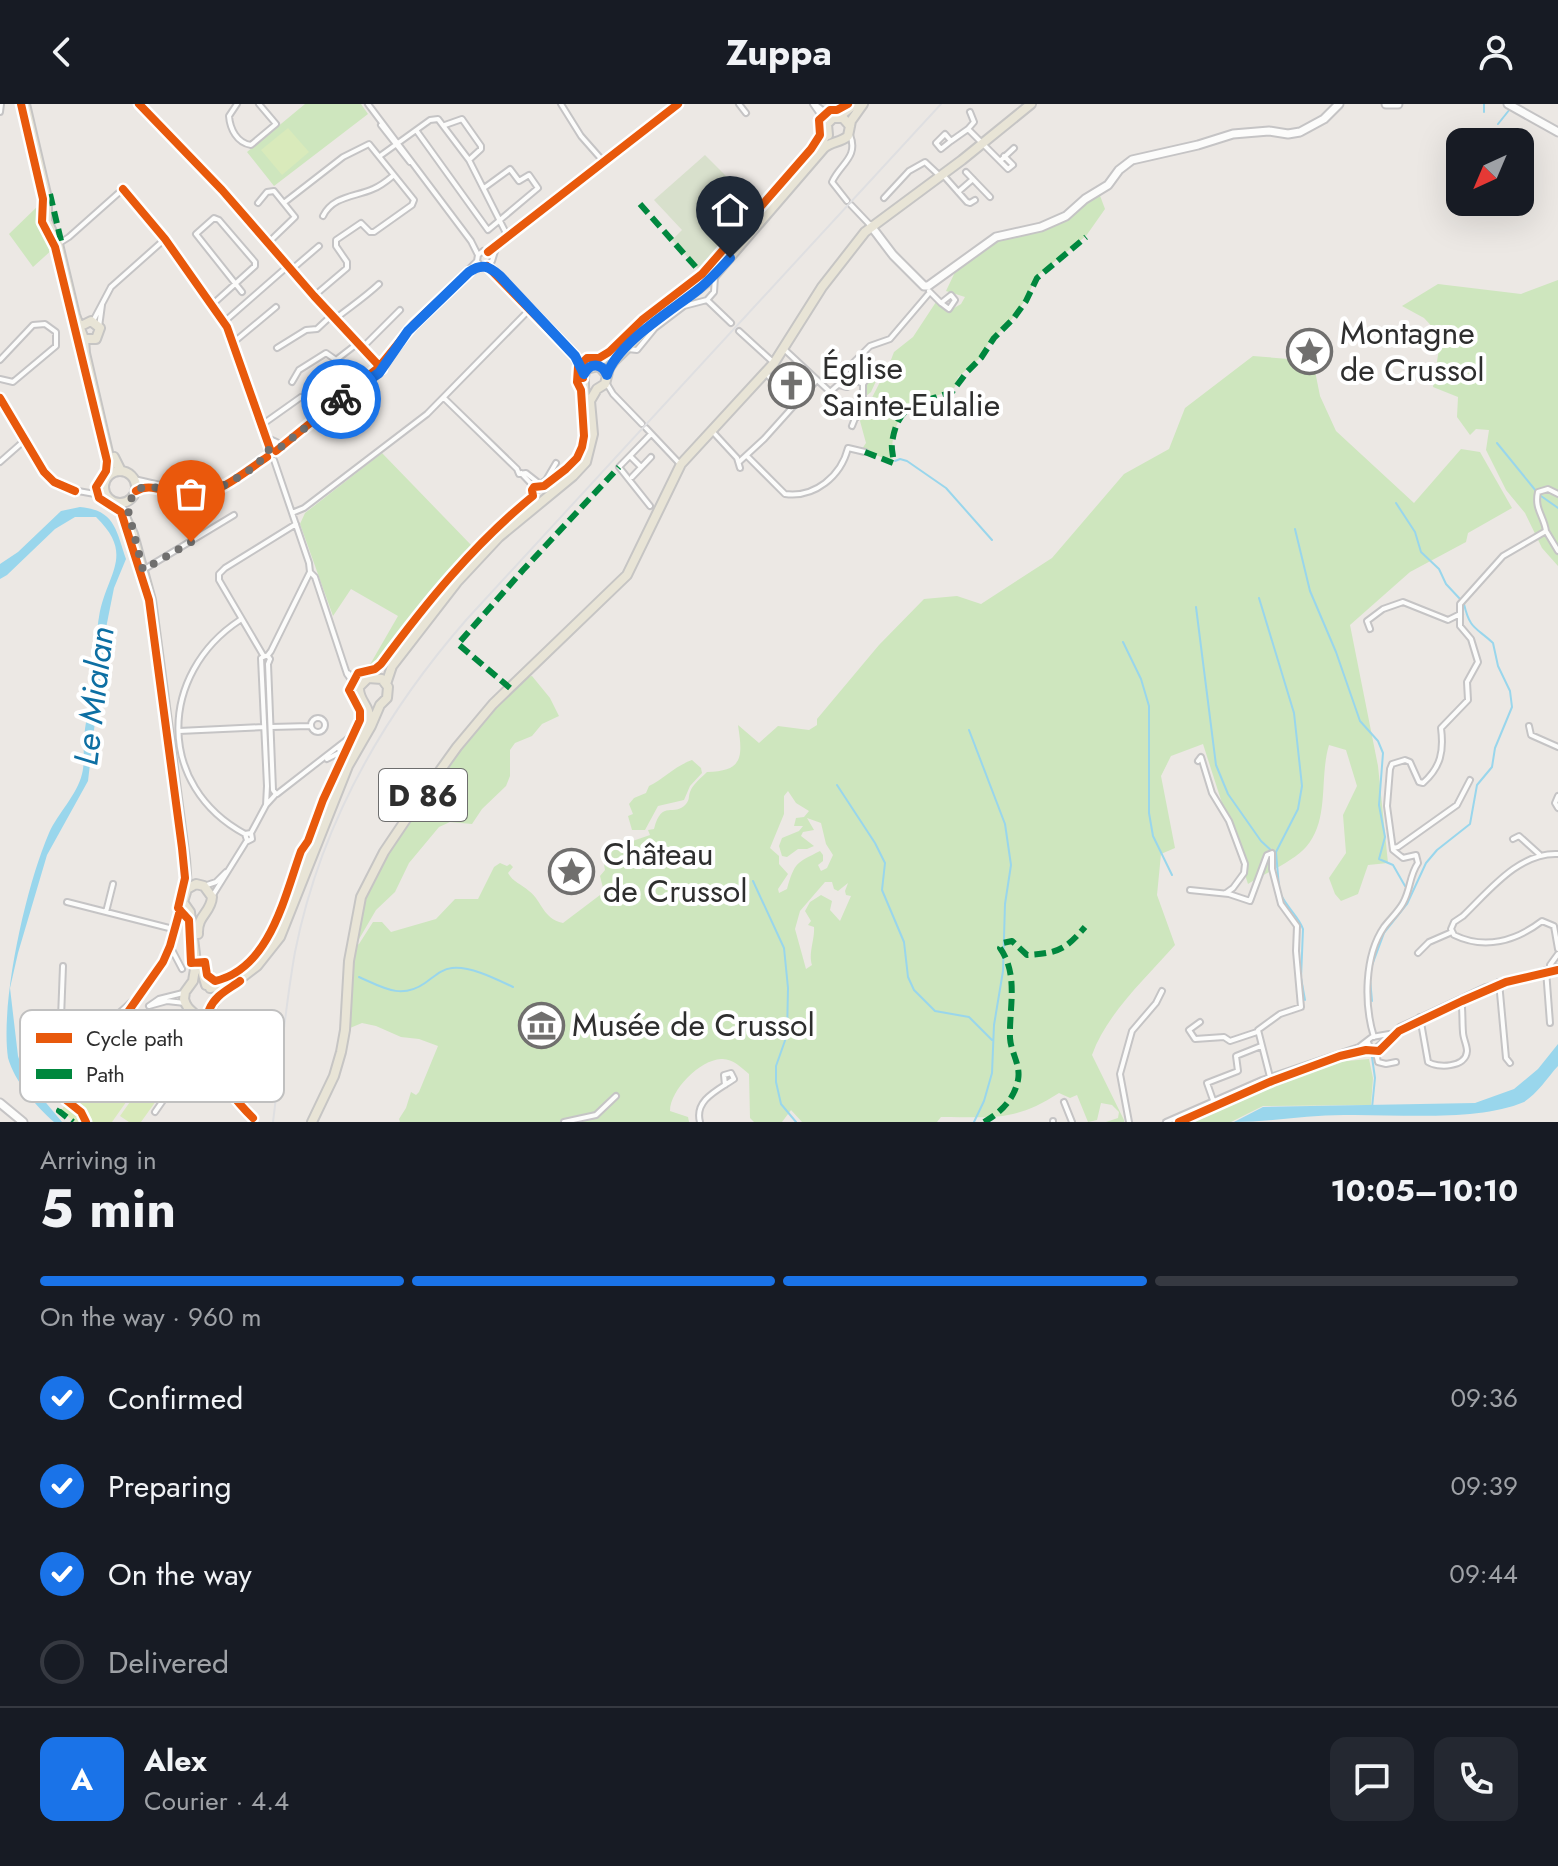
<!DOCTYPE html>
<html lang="en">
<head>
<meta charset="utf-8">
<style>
	:root { --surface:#171b24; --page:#242831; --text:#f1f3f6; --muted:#9ea1a6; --line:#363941; --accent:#1a73e8 }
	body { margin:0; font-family:Jost,sans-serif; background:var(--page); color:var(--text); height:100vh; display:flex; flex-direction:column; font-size:30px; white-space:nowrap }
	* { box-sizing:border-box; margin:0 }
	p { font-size:26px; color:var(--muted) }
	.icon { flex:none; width:44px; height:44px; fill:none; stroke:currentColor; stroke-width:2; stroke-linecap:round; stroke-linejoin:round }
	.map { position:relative; height:1018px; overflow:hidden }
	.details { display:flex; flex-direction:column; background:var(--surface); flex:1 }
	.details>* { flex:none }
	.needle { width:52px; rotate:224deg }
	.fabs { position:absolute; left:1446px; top:24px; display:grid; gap:16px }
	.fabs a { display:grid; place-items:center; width:88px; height:88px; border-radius:16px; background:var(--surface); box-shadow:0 8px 32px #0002; font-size:40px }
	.pin { position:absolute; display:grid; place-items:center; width:68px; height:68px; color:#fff; margin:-82px -34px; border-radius:50% 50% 50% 0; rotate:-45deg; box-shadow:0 0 8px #0007 }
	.pin .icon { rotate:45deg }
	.courier { position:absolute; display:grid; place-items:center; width:80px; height:80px; margin:-40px; border:6px solid #1a73e8; border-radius:50%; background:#fff; color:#222; box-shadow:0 2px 10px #0007 }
	.summary em { font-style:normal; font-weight:700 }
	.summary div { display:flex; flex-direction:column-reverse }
	.summary { display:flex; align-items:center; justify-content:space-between; height:136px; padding:0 40px }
	h1 { font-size:52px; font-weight:700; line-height:60px }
	.bar { display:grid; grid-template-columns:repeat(4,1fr); gap:12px 8px; align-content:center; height:96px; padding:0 40px }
	.bar i { height:10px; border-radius:6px; background:var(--line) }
	.bar .selected { background:var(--accent) }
	.bar p { grid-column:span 4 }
	.line { display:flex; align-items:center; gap:20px; padding:0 40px; border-top:2px solid var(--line) }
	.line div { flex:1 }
	.round { display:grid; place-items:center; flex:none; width:84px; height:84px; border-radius:16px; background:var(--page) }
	ol { padding:0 40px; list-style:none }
	li { display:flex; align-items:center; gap:24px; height:88px }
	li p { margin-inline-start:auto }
	li .icon { padding:8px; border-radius:50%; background:var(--accent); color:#fff; stroke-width:4 }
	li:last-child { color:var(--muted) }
	li i { width:44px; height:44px; border:4px solid var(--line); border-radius:50% }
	header { display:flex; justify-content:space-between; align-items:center; height:104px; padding:0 40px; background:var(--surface); font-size:36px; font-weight:700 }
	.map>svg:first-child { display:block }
</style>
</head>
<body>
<header><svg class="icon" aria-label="back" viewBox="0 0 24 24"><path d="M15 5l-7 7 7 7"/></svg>Zuppa<svg class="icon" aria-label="person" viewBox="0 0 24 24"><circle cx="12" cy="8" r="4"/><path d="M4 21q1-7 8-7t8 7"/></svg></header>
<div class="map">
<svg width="1558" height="1018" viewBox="0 0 1558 1018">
	<rect width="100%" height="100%" fill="#ece8e4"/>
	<path fill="#cee6be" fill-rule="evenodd" d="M305,0H361L368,10L274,82L247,48Z
		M1099,89L1105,105L1086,132L1037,172L1026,195L1012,215L988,240L979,255L958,273L955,283L950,287L906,302C897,319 890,333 893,353L890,357L862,345L866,339L860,317L880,278L876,277L871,288L865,293V279L875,266H883L889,261L894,248L913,233L936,198L949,207L961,200L965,193L946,187L956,166L996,136L1060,120Z
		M42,98V118L54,144L33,163L9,130Z
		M1558,176V462L1542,444L1525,409L1506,386L1486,346L1489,326L1476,325L1470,331L1457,313L1458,293L1433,283L1441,232L1424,214L1402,202L1438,180L1521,190Z
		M1253,252L1313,257L1320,292L1336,327L1414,399L1461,345L1480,348L1512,404L1468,429L1466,438L1410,468L1350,521L1378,662L1388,759L1368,761L1358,790L1341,797L1335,790L1329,774L1346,749L1343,711L1357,682L1346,646L1329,641C1319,674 1330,716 1306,743C1294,757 1264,770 1248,780L1203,640L1171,652L1161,672L1175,744L1161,750L1157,791L1175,841C1146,874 1107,909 1092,951L1124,1016V1018H1106L1118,1014L1119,1008L1112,1001L1101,999L1097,1016L1088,1018L1077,991L1070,994L1059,989C1014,1018 993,1013 941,1013L937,1018H802L791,1006L782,1018H754L750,1014L749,970C741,963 732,954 721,955C700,956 670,986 670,1007L688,1013L689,1018H400L399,1015L406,1004L411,988L416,991L419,988L438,942L419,935L401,933L376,922L362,919L350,924V845L371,769L457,643L520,574L532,572L550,594L559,612L542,620L532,632L515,639L510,646V672L506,682L482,705L472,720L450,718L439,723L409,759L395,788L376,806L355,842L359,840L373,818H382L391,828L436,815L455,795H478L494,763L500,759L507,762L510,760L513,763L508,769C513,778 521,780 529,787C543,798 542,814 563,819L604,788L600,772L605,766L603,755L612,738L621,741L650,731L648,726L654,725C662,694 674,714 686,700C690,695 688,694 690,688C693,680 701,674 707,668C743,667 743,654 738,621L759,639L778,622L809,626L817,621V615L879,541L924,495L957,492L981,500L1052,454L1124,370L1169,345L1185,304ZM788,687L796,699L809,707L804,713L796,714L794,722H803L799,727L782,734L779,742L782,752L787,753L798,745H807L814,742L801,732L803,728L814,726L807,714L821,719L826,740L833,751L827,764L821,767L818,761L823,757V751L820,747C797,759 795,757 787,785L779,789L778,785L788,770L779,760V752L770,744L784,710V692ZM825,778H832L834,785L838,787L848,779L845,787L846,791L851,792L840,817L830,806L832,797L821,791L810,798L805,807L811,817L808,821L814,823C815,835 808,850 812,861L806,865L795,825L800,807Z
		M382,349L473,443L429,494L380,558L368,564L398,512L351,485L333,512L300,420L305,409Z
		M692,656L701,664L702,669L690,682L684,696L658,702L645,726H632L628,712L633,710L629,700L634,694L646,689L649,682C664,675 675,662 692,656Z
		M1337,954L1347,957L1369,955L1373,974L1371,1001L1263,1002L1231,1018H1183L1270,980Z"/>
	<path fill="#d8e0cc" d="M705,51L758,104L701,168L672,136L682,126L654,96Z"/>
	<path fill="#d9eabb" d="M288,24L309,48L282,71L261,46Z
		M112,932L153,960L112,1018H75L61,1007Z
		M144,978L161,990L141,1018H129L120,1012Z"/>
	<path fill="#99d6ec" d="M80,403C115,406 116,426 126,455L114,484L106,524L88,677L47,751L18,849L10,884L18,952L22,964L37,988L62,1018H54C36,1002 15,978 8,954C0,897 26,782 49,729C58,709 77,691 82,670C85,659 83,645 84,634C86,607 96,582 98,556C99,542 96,527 99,513C106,469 136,452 96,413H75L55,425L7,471L0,475V460L18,448L61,407Z
		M1558,940V962C1547,974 1538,989 1524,998C1477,1018 1398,1010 1344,1011C1307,1011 1270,1018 1234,1018L1263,1003L1475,999L1514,985L1538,965Z"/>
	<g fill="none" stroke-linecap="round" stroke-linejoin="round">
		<path stroke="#99d6ec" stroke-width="2" d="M1484,0V8
			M1498,20L1510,5
			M1497,339L1536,387
			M895,357L900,355L907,357L946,384L992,436
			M1541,392L1558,404
			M1396,399L1415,428L1421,448L1439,465L1446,480L1460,495
			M1295,425L1310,487L1336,548L1360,617L1378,637L1383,649L1379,701L1385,733L1379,755L1393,761L1405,782
			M1259,494L1294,609L1302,682L1298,705L1276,748L1279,783
			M1196,503L1216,661L1228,690L1261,737L1273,748
			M1123,538L1141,575L1149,602V709L1153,732L1172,771
			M969,626L1005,720L1011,761L1005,800L1003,867L994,921L992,969L984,997L974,1018
			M837,681L875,739L885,759L882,786L904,838L908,873L914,886L935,907L969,913L992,936
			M753,777L784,844L788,884L787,931L776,962V978L781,1000L796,1018
			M1280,789C1287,804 1299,813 1303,825L1301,874L1305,896
			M1371,864L1384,829L1407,800L1426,759L1437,746L1470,720L1477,681L1492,663L1495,644L1512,603L1510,587L1498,562L1493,539C1476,523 1470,526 1464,500
			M359,873C382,883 401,896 425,879C434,873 441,865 452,864C471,862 496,875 513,883
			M1370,875L1372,897
			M1372,953L1375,974L1372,1004"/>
		<defs>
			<path id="street" d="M139,0L222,86L314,192L382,265
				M237,0L229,12C230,25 237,39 251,41L276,20L259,0
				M368,0L471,137L478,151
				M561,0L581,32L603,57
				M739,0L746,9
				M813,0L827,20
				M816,1L833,14
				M0,8L1,0
				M381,21L410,58
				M445,21L462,15L481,42V45L469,56
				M968,25L974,18L970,8
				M416,26L488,126L538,84L529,71L519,77L510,65L484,84
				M951,37L941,45L936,39L945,30L951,37L968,25L1008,65L1013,61L1004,52
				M380,52L430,16L438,15L469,56L508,133
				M1000,57L1014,44
				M966,68L990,93
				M944,72L967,98L970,99L975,96
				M958,88L973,75
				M884,94L909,67L925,58L940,72
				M847,97L832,78C840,60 859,53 850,31
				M285,98L343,53L369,40L414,96L412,101L374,128H370L361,119L336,136V142L347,158V164L314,192
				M258,99L267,88L274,87L295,113L268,139
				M851,101L871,122
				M323,112C333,92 355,93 373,85C381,82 388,76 394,71
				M58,140L69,133L123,85L165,135L227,223L270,345
				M483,147L478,151L477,157L481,162H487L492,157L496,144
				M488,148L678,0
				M487,162L575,252L583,269
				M291,166L319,142
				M929,187L941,199L951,191L955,196L949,205L941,199
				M707,196L731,219
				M707,196L714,188L715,173
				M214,199L255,162V158L219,116L214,114L196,130L242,188
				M335,215C350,203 364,194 379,180
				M93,217L111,183L165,135
				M224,218L288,162
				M99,223L102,201
				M739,227L774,259
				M234,238L276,203
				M277,244L306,226L317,225L332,211
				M362,244L400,206
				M628,245L637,246L655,224L684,202L707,196
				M784,245L857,313
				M576,253L592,261
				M0,256L33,221L45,220L56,228V242L13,278L0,275
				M336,256L345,268
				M854,259L868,269
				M765,269L786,288L800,296
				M292,278L299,266L326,249L336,256L358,239
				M607,280L613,290L642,320
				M361,281L382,266L396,245
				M839,281L847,283L857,277L863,280L876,262
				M830,288L838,281L847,265L870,242L890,235L930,188
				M0,294L48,372L67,385L106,392
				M444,294L517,365L519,370L526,369L540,380L546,376L556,359
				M263,320L301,293
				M852,322L863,294V280
				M646,324L679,359
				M713,328L737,354L740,364
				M268,334L283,341
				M630,352L641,363
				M747,352L785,390C815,394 841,372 848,344L865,348
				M274,356L309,459L310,468L315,473L347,570L357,584
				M0,358L25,336
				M739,358L764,335L817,276
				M521,369L537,386L554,381
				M632,373L651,353
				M134,375L186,387H209
				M136,387C154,376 175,395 196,392C222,388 246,367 267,353L268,346L276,347L379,263L413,221L477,157
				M93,388L104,380
				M650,402L619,363L651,330
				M292,409L304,404L427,310L530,205
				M1546,427L1558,447
				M143,466L234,411
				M240,516C158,570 156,682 245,730
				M1370,525L1367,517L1383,505L1403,498L1448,516L1460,510
				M263,551L219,476V470L225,464L296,420
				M348,569L353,574L364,576
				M311 621a7 7 0 1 1 14 0a7 7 0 1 1-14 0Z
				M1529,622L1531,631L1558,643
				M271,623L310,622
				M179,627L264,623
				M327,655L339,649L341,641
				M1198,657L1201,653L1212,689L1229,717L1245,760L1244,769L1233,784L1226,789
				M277,690L358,627
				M1558,692L1555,699L1558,704
				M266,701L267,682L261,554L268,551L271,547L310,468
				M1513,735L1519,732L1539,750
				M247,736L245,730L251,729L266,701L276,690L273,686L268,560L270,555L268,552
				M1393,744L1398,743L1457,701L1470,676
				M1558,750C1519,748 1489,787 1463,812L1454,818L1451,825L1454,831C1485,846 1516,837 1542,817L1554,822L1558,845
				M204,782L216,778L226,768
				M1190,786L1229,790L1250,797L1267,751L1272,749V765L1281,800L1297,822L1296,847L1301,903L1280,910L1258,926L1270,973
				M213,791L246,738L252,735L251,729
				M67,798L173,825
				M106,808L113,780
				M170,842L182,865
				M1418,849L1429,838L1452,828
				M63,862L61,914L64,918L104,921C130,901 153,880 168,849C173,837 177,814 182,800
				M1550,864V861L1558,850
				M1546,866L1550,919
				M1499,878L1506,954L1510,959
				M149,902L159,895L183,889
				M149,902L167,897L185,899
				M1420,913L1428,958C1437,964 1466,964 1467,947C1467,941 1463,934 1463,928C1462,917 1463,906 1461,895
				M1200,918L1189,926L1195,935L1224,933L1230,937L1257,928
				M1374,933C1364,901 1364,852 1384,823C1390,815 1398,808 1403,799C1411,785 1409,772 1418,759L1416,751L1403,754L1393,746L1387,702L1390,665L1392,660L1405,656L1410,658L1419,678L1423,679C1441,663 1444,647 1441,624L1468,596L1467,578L1478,558L1471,535L1460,522V500L1503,452L1546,427C1544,412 1534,405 1538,388L1548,385L1558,390
				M1368,938L1370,944L1375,945L1378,958L1386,960L1396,958
				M1375,945L1400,923L1486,883L1558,863
				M156,954L183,915L187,905
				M1213,996L1207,979L1238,967L1236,952L1261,942
				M1064,998L1072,1018
				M155,1008L200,943L208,938
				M564,1018L596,1011L616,992
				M700,1018C694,996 718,986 734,975L731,969L724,971L725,981
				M1053,1018V1017
				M1129,1018L1120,970L1132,927L1156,899L1162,887
				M1166,1018L1262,976L1359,943L1372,933L1389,930"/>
			<path id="secondary" d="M1386,0H1398
				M1508,0L1558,28
				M871,122L893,151L924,182H928L996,133L1041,123L1066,112L1085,95L1108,81L1119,66L1132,56L1198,41L1233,30L1269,27L1288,30L1300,28L1324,15L1339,0
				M0,999L23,1018"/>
			<path id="primary" d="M25,0L47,94V117L58,140L75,211L84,235L85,249L111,361L109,370
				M839,13L855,0
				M828,31L827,20L833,14H843L850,22
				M816,46L827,30
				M81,222L91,217L100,224L96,235H84
				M585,301C586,290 581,275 586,265L599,262L607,271
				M114,353L121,367
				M104 383a16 16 0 1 1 32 0a16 16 0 1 1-32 0Z
				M119,400L133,430L151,496L185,755L187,785L183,798L190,808L196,859L193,877L185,888L184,895C188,911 199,906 205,926
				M386,580L392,562L457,478L499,433L573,372L586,358L593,330L590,297L597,285L605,280L609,264L614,257L648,224L712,174L824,44C832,37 840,39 848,32L851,17L863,0
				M187,785L196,780L204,782L212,793C211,809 197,811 198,830
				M200,860L206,881
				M210,884L226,881L243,869L264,847L276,830L335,679L368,617C372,602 358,598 359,583L368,574L382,575L388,583L387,594L380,601L371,622L348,662L280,833L257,862L219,891L210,905L211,936L226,979L237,997L253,1014
				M312,1018L334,972L341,948L345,926L349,857L361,793L384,748L419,696L457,643L493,600L627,471L681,360L774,259L822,183L865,128L962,56L1031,0"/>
		</defs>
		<use href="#street" stroke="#c5c4c5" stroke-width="8"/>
		<use href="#secondary" stroke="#c5c4c5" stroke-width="11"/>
		<use href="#primary" stroke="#c6c5c4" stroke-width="12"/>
		<use href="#street" stroke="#fcfcfb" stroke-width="4"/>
		<use href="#secondary" stroke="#fcfcfb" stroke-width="7"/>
		<use href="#primary" stroke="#e8e4d6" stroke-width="8"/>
		<path stroke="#dfdfe1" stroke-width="2" d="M273,1018C280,962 285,904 295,848C320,722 383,611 467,515L941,0"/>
		<path stroke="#00873e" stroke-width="6" stroke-dasharray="12 6" stroke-linecap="butt" d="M50,90L62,141
			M640,100L702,170
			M865,348L893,359C894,352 891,346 892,339C898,298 919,300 952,288L967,268L981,254L994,234L1013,215L1026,197L1037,174L1086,133
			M510,584L458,540L523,466L619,363
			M70,990L59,1007L73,1018
			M984,1018C1000,1009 1014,996 1018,976C1021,961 1011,949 1010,934C1009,903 1019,871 1000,844L1003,839L1012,837L1027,851C1058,849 1065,846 1085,823"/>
		<defs>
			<path id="cycleway" d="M21,0L43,95L42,118L55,143L107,357L106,367L96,383L99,394L121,408L149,496L182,744L185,774L178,804L189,816L191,859L205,858L207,871L215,877C270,865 285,791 301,747L308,737L323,696L360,616V607L349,586L358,569L375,565L381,560C426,499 474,440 533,392L532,386L534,383L544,382L566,365L577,354L582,343L584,332L581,286L577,278L578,263L587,254H599L609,248L642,216L702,170L811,45L820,31L819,16L830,6H837L848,0
				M139,0L222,86L314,192L382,265
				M123,85L165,135L227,223L270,345
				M488,148L678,0
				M487,162L575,252L582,263L583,274
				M0,294L44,368L54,378L75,387
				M276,347L379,263L413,221L469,168
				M136,387C154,376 175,395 196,392C222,388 246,367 267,353
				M240,877C228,886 215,891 209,906C203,924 222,975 232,990C238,999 245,1006 253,1014
				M86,1018L81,1008L66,996L163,858L170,842L180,806
				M1179,1018L1272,977L1340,952L1366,946L1379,947L1399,927L1462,897L1506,878L1558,866"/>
		</defs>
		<use href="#cycleway" stroke="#fff" stroke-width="13"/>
		<use href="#cycleway" stroke="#e8590c" stroke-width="8"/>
	</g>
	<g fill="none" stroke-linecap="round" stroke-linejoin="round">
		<path stroke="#706f6e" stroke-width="8" stroke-dasharray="0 14.4" d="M191,438L143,466L128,406C129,397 135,384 145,383C159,381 174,392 189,392C209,393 263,363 268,346L276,347L341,295"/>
		<path stroke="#1a73e8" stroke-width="10" d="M341,295L379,269L408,227L469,168C482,159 489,162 500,172L575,252L584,270C590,258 602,259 607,271C617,239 673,206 699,185C710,176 720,165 730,154"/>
	</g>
	<defs>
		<symbol id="sight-ring" viewBox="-11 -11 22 22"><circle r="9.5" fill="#fff" stroke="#706f6e" stroke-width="1.5"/><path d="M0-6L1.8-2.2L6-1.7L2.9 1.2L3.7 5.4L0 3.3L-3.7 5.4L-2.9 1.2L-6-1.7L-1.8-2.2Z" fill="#706f6e"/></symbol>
		<symbol id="church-ring" viewBox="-11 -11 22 22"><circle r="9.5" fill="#fff" stroke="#706f6e" stroke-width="1.5"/><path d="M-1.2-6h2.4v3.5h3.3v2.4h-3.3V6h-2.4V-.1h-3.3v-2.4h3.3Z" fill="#706f6e"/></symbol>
		<symbol id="museum-ring" viewBox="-11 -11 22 22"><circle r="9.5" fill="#fff" stroke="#706f6e" stroke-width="1.5"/><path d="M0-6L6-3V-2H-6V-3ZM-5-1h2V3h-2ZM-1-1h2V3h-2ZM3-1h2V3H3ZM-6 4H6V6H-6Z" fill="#706f6e"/></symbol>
	</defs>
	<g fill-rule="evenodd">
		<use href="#sight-ring" x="1284" y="222" width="51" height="51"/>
		<use href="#church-ring" x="766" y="256" width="51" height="51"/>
		<use href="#sight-ring" x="546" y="742" width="51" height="51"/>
		<use href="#museum-ring" x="516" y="896" width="51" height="51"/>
	</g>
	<g text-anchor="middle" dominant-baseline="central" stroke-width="8" stroke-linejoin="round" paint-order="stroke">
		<rect fill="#fff" stroke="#6d6d6d" stroke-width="2" x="379" y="665" width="88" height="52" rx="6"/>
		<g font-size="30" font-weight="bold" fill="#2e2e2e">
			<text x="423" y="691">D 86</text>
		</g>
		<g font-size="32" fill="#2e2e2e" stroke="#fff" text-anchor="start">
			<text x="1340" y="229">Montagne<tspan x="1340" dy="37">de Crussol</tspan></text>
			<text x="822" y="264">Église<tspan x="822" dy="37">Sainte-Eulalie</tspan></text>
			<text x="603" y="750">Château<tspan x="603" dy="37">de Crussol</tspan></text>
			<text x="572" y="921">Musée de Crussol</text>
		</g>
		<g font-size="34" font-style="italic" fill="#0d6fa3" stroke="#fff">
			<text transform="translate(94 592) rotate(-83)">Le Mialan</text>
		</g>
	</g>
	<rect x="20" y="906" width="264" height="92" rx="12" fill="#fff" stroke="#c0c0c0" stroke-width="2"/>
	<rect x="36" y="929" width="36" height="10" fill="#e8590c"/>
	<rect x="36" y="965" width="36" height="10" fill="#00873e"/>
	<g font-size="22" fill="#2e2e2e">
		<text x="86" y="942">Cycle path</text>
		<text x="86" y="978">Path</text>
	</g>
</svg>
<div class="fabs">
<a><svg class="needle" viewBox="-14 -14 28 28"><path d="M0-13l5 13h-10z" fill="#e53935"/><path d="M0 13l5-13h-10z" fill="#9ea1a6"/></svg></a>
</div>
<div class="pin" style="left:191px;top:438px;background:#ea580c"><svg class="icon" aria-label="bag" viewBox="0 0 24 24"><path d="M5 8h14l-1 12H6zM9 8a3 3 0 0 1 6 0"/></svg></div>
<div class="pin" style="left:730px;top:154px;background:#1f2937"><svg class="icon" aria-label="home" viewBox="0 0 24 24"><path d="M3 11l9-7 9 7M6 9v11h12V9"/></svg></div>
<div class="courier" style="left:341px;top:295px"><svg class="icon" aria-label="bike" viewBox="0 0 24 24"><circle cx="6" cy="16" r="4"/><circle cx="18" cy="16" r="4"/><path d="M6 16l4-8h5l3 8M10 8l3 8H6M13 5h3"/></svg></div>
</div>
<section class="details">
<div class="summary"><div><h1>5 min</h1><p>Arriving in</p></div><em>10:05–10:10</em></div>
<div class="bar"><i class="selected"></i><i class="selected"></i><i class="selected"></i><i></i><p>On the way · 960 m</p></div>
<ol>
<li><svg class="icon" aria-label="check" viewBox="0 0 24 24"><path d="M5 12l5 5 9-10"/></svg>Confirmed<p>09:36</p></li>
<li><svg class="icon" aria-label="check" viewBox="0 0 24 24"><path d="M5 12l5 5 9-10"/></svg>Preparing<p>09:39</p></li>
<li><svg class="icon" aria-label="check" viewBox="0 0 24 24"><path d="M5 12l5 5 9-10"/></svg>On the way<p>09:44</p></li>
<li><i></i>Delivered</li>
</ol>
<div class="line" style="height:144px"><b class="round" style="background:var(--accent);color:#fff">A</b><div><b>Alex</b><p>Courier · 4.4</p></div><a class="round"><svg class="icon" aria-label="chat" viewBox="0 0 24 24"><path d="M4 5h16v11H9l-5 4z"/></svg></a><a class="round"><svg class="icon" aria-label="phone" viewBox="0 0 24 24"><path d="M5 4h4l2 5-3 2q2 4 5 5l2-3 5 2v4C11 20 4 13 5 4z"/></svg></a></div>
</section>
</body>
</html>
